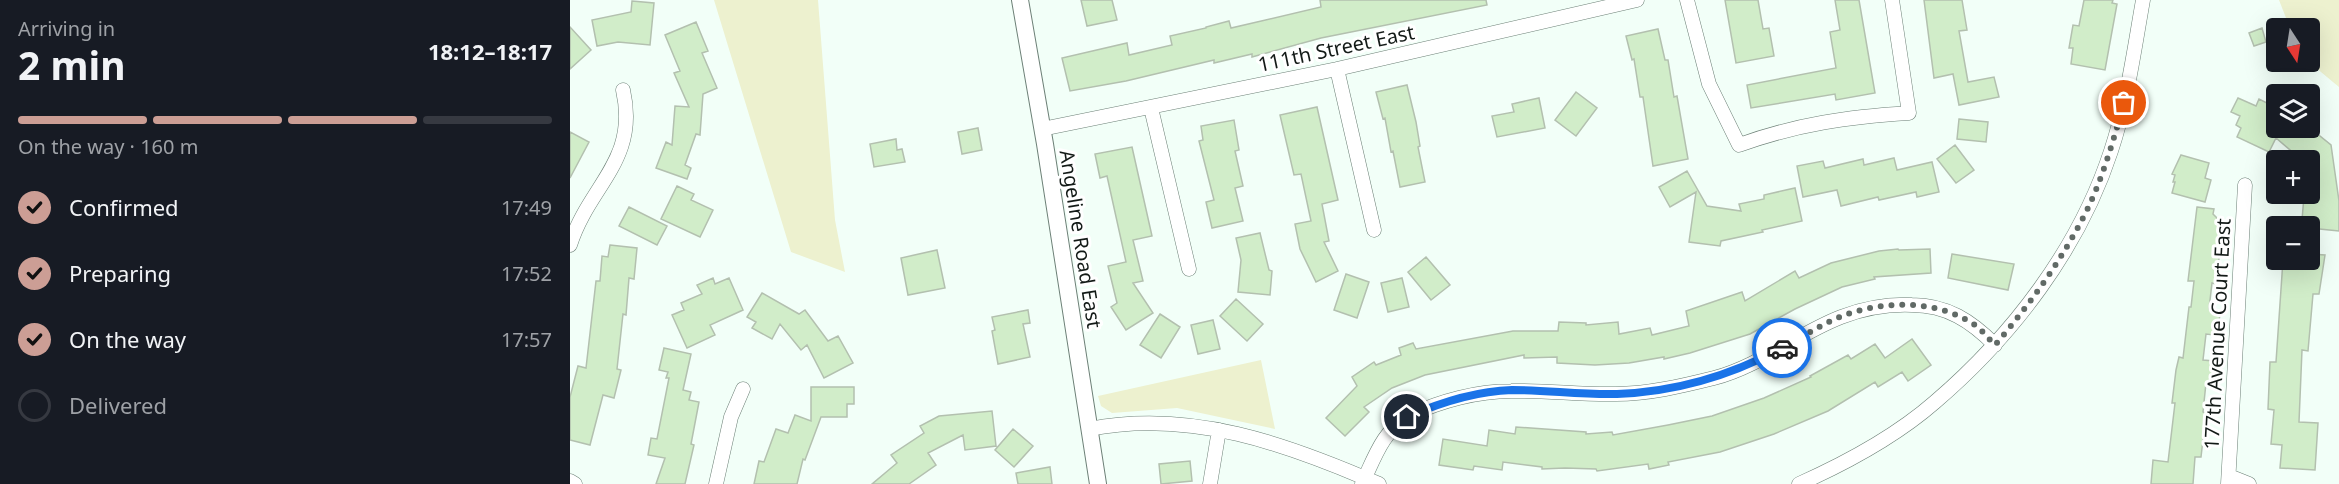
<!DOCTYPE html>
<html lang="en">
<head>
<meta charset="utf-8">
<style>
	:root { --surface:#171b24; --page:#242831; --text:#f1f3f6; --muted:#9ea1a6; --line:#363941; --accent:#cc9e95 }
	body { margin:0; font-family:"Noto Sans",sans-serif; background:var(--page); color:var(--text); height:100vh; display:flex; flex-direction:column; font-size:22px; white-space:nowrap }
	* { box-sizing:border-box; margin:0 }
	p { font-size:20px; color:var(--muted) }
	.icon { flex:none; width:33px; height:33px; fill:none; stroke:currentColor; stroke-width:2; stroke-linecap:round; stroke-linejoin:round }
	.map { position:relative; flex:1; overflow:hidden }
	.details { display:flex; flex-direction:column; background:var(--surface); width:570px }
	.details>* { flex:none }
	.needle { width:39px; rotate:168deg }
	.tools { position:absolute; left:1696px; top:18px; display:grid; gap:12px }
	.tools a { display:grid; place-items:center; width:54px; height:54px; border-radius:6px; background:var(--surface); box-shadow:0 6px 24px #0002; font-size:30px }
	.pin { position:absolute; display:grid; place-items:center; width:51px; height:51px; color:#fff; margin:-26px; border:3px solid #fff; border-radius:50%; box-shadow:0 2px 6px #0007 }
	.courier { position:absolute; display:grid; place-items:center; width:60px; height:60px; margin:-30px; border:4px solid #1a73e8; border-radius:50%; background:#fff; color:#222; box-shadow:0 2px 8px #0007 }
	.summary em { font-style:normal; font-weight:700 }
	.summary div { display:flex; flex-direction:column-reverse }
	.summary { display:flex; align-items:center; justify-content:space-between; height:102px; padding:0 18px }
	h1 { font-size:39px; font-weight:700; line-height:45px }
	.bar { display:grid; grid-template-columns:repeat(4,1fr); gap:9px 6px; align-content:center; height:72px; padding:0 18px }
	.bar i { height:8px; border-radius:4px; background:var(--line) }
	.bar .active { background:var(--accent) }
	.bar p { grid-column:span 4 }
	ol { padding:0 18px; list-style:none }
	li { display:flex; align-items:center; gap:18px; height:66px }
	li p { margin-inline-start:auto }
	li .icon { padding:6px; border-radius:50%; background:var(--accent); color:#111; stroke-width:4 }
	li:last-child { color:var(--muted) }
	li i { width:33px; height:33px; border:3px solid var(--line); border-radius:50% }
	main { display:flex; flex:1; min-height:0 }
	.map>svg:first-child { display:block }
</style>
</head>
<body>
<main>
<section class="details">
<div class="summary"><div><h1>2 min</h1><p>Arriving in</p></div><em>18:12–18:17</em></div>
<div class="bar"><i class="active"></i><i class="active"></i><i class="active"></i><i></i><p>On the way · 160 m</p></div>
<ol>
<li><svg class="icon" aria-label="check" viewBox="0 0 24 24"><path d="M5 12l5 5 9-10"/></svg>Confirmed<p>17:49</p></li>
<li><svg class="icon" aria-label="check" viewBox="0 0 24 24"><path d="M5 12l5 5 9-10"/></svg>Preparing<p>17:52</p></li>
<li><svg class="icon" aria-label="check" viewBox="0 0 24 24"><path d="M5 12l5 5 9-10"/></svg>On the way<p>17:57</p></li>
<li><i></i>Delivered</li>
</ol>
</section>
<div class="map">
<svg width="1769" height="484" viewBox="0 0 1769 484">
	<rect width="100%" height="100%" fill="#f2fff8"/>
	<path fill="#edf1cf" d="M144,0H248L265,220L275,272L221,252Z
		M1709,0H1769V87L1739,62L1740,28H1720Z
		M691,360L705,429L607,408L542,413L531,406L528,396Z"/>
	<path fill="#d1edc9" stroke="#b3c0af" stroke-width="1.5" d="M511,0H542L547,20L517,26Z
		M750,0H916L917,5L751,38L682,57V54L644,63V60L556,81L500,91L492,58L557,43L559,55L602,45L600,36L636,28V27L659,21L661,28L751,7Z
		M1155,0H1188L1193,29L1199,28L1204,56L1166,63Z
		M1265,0H1289L1305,93L1266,100L1265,94L1181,108L1177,85L1266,68L1260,32L1270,30Z
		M1354,0H1392L1397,30L1389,31L1398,82L1424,77L1429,97L1389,105L1383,74L1364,78Z
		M1514,0H1543L1542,3L1547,4L1535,70L1501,64L1503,48H1499L1503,25L1509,26Z
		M62,1L84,3L80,45L48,42L27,46L22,20L61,12Z
		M126,22L138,51L132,53L147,88L133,94L130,135L126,134L115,165L121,168L117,179L86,168L96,142L102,145L105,106L119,107L104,73L110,71L95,35Z
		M0,27L21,50L0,69Z
		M1692,28L1696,42L1684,46L1679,33Z
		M1088,29L1095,60H1098L1104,97L1107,96L1118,159L1083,166L1073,97H1070L1064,59L1062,60L1056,36Z
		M837,85L846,122L850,146L848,147L855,182L830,187L823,151L821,152L815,118L813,119L806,92Z
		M1006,92L1027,108L1006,136L985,120Z
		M969,98L975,128L927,137L922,116L944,112L942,104Z
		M1668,98L1686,106L1689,99L1707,108V128H1740L1761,145L1769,201V231L1740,228V226H1736L1737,220H1732L1734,196H1740V160H1732L1706,138L1699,152L1667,137L1671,128L1666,125L1670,116L1661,112Z
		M747,107L768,200L752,204L759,241L754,242L768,271L746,282L730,249L725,224L741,221L731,174L724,175L710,115Z
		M1389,119L1418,122L1416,142L1387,139Z
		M664,120L669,150L665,151L673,186L665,188L673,221L642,228L636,202L644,200L629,141L633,140L631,126Z
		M408,128L412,150L392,154L388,132Z
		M0,132L19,142L0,178Z
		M326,139L327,150L332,149L335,162L304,167L300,144Z
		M1385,145L1404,170L1386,183L1367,159Z
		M562,147L582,236L563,240L573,281L563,283L583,313L556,330L541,307L547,303L538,266L556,262L537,176L530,178L525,154Z
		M1611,155L1639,163L1635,178L1641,180L1635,202L1602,193L1605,182H1603L1605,175L1602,174Z
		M1324,158L1327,170L1362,162L1369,192L1347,197L1346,192L1309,200L1308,197L1271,206L1267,190L1233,197L1227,166L1253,161L1255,168L1293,159L1294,165Z
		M1117,171L1137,206L1171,211L1169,204L1194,199V195L1225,188L1232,221L1192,230L1193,232L1151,241L1150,246L1119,242L1126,192L1100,207L1089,187Z
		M107,186L124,194L121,200L143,210L130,237L91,219Z
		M59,207L97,226L87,245L49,226Z
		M1627,207L1644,209L1643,214L1653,224L1646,284L1642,283L1639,309L1650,311L1649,324H1645L1644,335L1636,334L1633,360L1644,361L1642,384L1636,383L1633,412L1636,413L1631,457H1625L1623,484H1581L1583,460L1598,462L1605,403H1602L1606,370L1609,357L1613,358L1619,307H1621L1624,281H1618Z
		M690,233L699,270L702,271L700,295L668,292L671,260L666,238Z
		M40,245L67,248L64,279L59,278L56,315L53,314L47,369L51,370L44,398L33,395L20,445L0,440V397L8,366L16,368L26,281H30L32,256L38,257Z
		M1328,249L1329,250L1360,249L1361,273L1304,277L1305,279L1272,287L1225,309L1180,334L1120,353L1094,359V357L1059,363L1025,365L987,363V357L954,358V355L855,375L822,388L794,407L799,412L775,436L756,418L787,386L782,377L804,362L806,365L831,355L829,348L843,343L846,349L943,331H988L989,322L1016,323V325L1048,322L1049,334L1080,328L1082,335L1119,326L1116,311L1172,292L1175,301L1225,271L1229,278L1261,263L1309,251Z
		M367,250L375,288L338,295L331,258Z
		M1382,254L1444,264L1438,290L1378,278Z
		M1740,254L1755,255L1749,294H1743L1738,351L1732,350L1729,422L1748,423L1745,470L1710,468L1712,445L1701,444L1704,410L1698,409L1700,362H1706L1713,260H1740Z
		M856,257L880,285L861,300L838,272Z
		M776,274L799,282L787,318L764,310Z
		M143,278L145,284L159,278L173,310L140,325L145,335L117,348L102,315L114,310L111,303L132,294L127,285Z
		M832,278L839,307L818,312L811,283Z
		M192,293L229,314L235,310L258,341L268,336L283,363L254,378L237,345L231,350L210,324L202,339L182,328L186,322L177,317Z
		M666,299L693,324L677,341L650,316Z
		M458,310L460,323L453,324L460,357L428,364L422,331L425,330L422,317Z
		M590,314L610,327L591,358L570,345Z
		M643,320L650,349L628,354L621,325Z
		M1342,339L1361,365L1338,381L1332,372L1308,387L1305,382L1258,411L1204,434L1150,452L1098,462L1099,465L1079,469L1078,464L1027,471L1026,469L995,468L972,469V467L933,462L932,470L904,466L903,470L869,465L873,439L917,446L919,430L945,434L946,427L1016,432V434L1042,432L1043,435L1098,425L1142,416L1194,398L1241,377L1240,376L1278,355L1281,359L1305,344L1315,358Z
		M94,348L121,354L113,390L121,392L119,400L129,402L121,444L124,445L115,484H86L95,458L78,455L81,438L87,439L99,378H96L98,372L89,370Z
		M241,387H284V404H277V417H251L235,460L233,459L227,484H184L189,461L194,462L206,429L218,433L225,415L241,421Z
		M422,411L426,446L395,450L393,435L358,453L366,465L339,484H302L327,463L321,455L354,433L350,426L369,416Z
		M443,429L463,446L444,467L425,450Z
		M620,461L622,481L591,484L589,464Z
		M480,467L482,484H448L446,473Z"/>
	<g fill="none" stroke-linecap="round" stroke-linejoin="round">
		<defs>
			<path id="minor" d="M1117,0L1139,84L1169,145C1227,124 1278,117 1339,113L1322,0
				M767,69L804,230
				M581,108L619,269
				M472,129L767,69L1067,0
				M0,245C19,185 69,161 53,90
				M519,429C621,409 717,444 809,484
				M1659,476L1679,484
				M0,481L5,484
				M146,484L161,417L173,389
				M640,484L649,430
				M792,484C804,459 813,429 841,415C870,401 908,391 941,391C976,390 1011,395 1046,394C1078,394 1112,386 1144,378C1190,366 1227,334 1271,317C1292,309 1318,304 1342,305C1377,305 1401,321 1425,345
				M1229,484C1276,463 1325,437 1365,402C1442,336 1509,249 1541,151C1557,103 1564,51 1573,0
				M1658,484L1675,185"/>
			<path id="tertiary" d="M450,0L475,144L528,484"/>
		</defs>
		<use href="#minor" stroke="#6d8077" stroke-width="15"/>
		<use href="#tertiary" stroke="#6d8077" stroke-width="18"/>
		<use href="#minor" stroke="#fff" stroke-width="14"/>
		<use href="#tertiary" stroke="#fff" stroke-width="16"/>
	</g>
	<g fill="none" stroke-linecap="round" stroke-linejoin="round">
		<path stroke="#616a66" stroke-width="6" stroke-dasharray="0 10.8" d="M1212,348C1231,338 1250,325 1270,317C1312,300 1366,299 1405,325C1412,330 1418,338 1425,345C1461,303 1494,257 1518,208C1534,174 1544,138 1554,103"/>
		<path stroke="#1a73e8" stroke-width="8" d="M837,417C869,403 907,391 942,390C977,390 1012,395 1047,394C1105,392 1162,375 1212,348"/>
	</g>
	<g text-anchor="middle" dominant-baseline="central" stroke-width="6" stroke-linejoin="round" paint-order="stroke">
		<g font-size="20" fill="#131a17" stroke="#fff">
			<text transform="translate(766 48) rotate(-12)">111th Street East</text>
			<text transform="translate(511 239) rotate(81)">Angeline Road East</text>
			<text transform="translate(1647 334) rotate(-87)">177th Avenue Court East</text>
		</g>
	</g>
</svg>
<div class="tools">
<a><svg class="needle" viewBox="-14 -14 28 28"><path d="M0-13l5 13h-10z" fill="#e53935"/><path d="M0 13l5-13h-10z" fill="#9ea1a6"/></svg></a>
<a><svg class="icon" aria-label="layers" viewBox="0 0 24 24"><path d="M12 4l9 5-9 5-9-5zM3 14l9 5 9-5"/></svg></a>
<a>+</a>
<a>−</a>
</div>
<div class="pin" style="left:1554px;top:103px;background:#ea580c"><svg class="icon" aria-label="bag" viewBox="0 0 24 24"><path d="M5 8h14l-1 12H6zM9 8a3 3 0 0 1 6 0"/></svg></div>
<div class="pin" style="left:837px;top:417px;background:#1f2937"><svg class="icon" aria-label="home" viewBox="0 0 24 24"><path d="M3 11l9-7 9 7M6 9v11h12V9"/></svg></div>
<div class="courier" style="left:1212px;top:348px"><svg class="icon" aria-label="car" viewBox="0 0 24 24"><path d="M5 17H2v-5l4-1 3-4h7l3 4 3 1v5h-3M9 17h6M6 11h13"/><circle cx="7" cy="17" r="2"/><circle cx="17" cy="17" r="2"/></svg></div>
</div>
</main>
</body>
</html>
